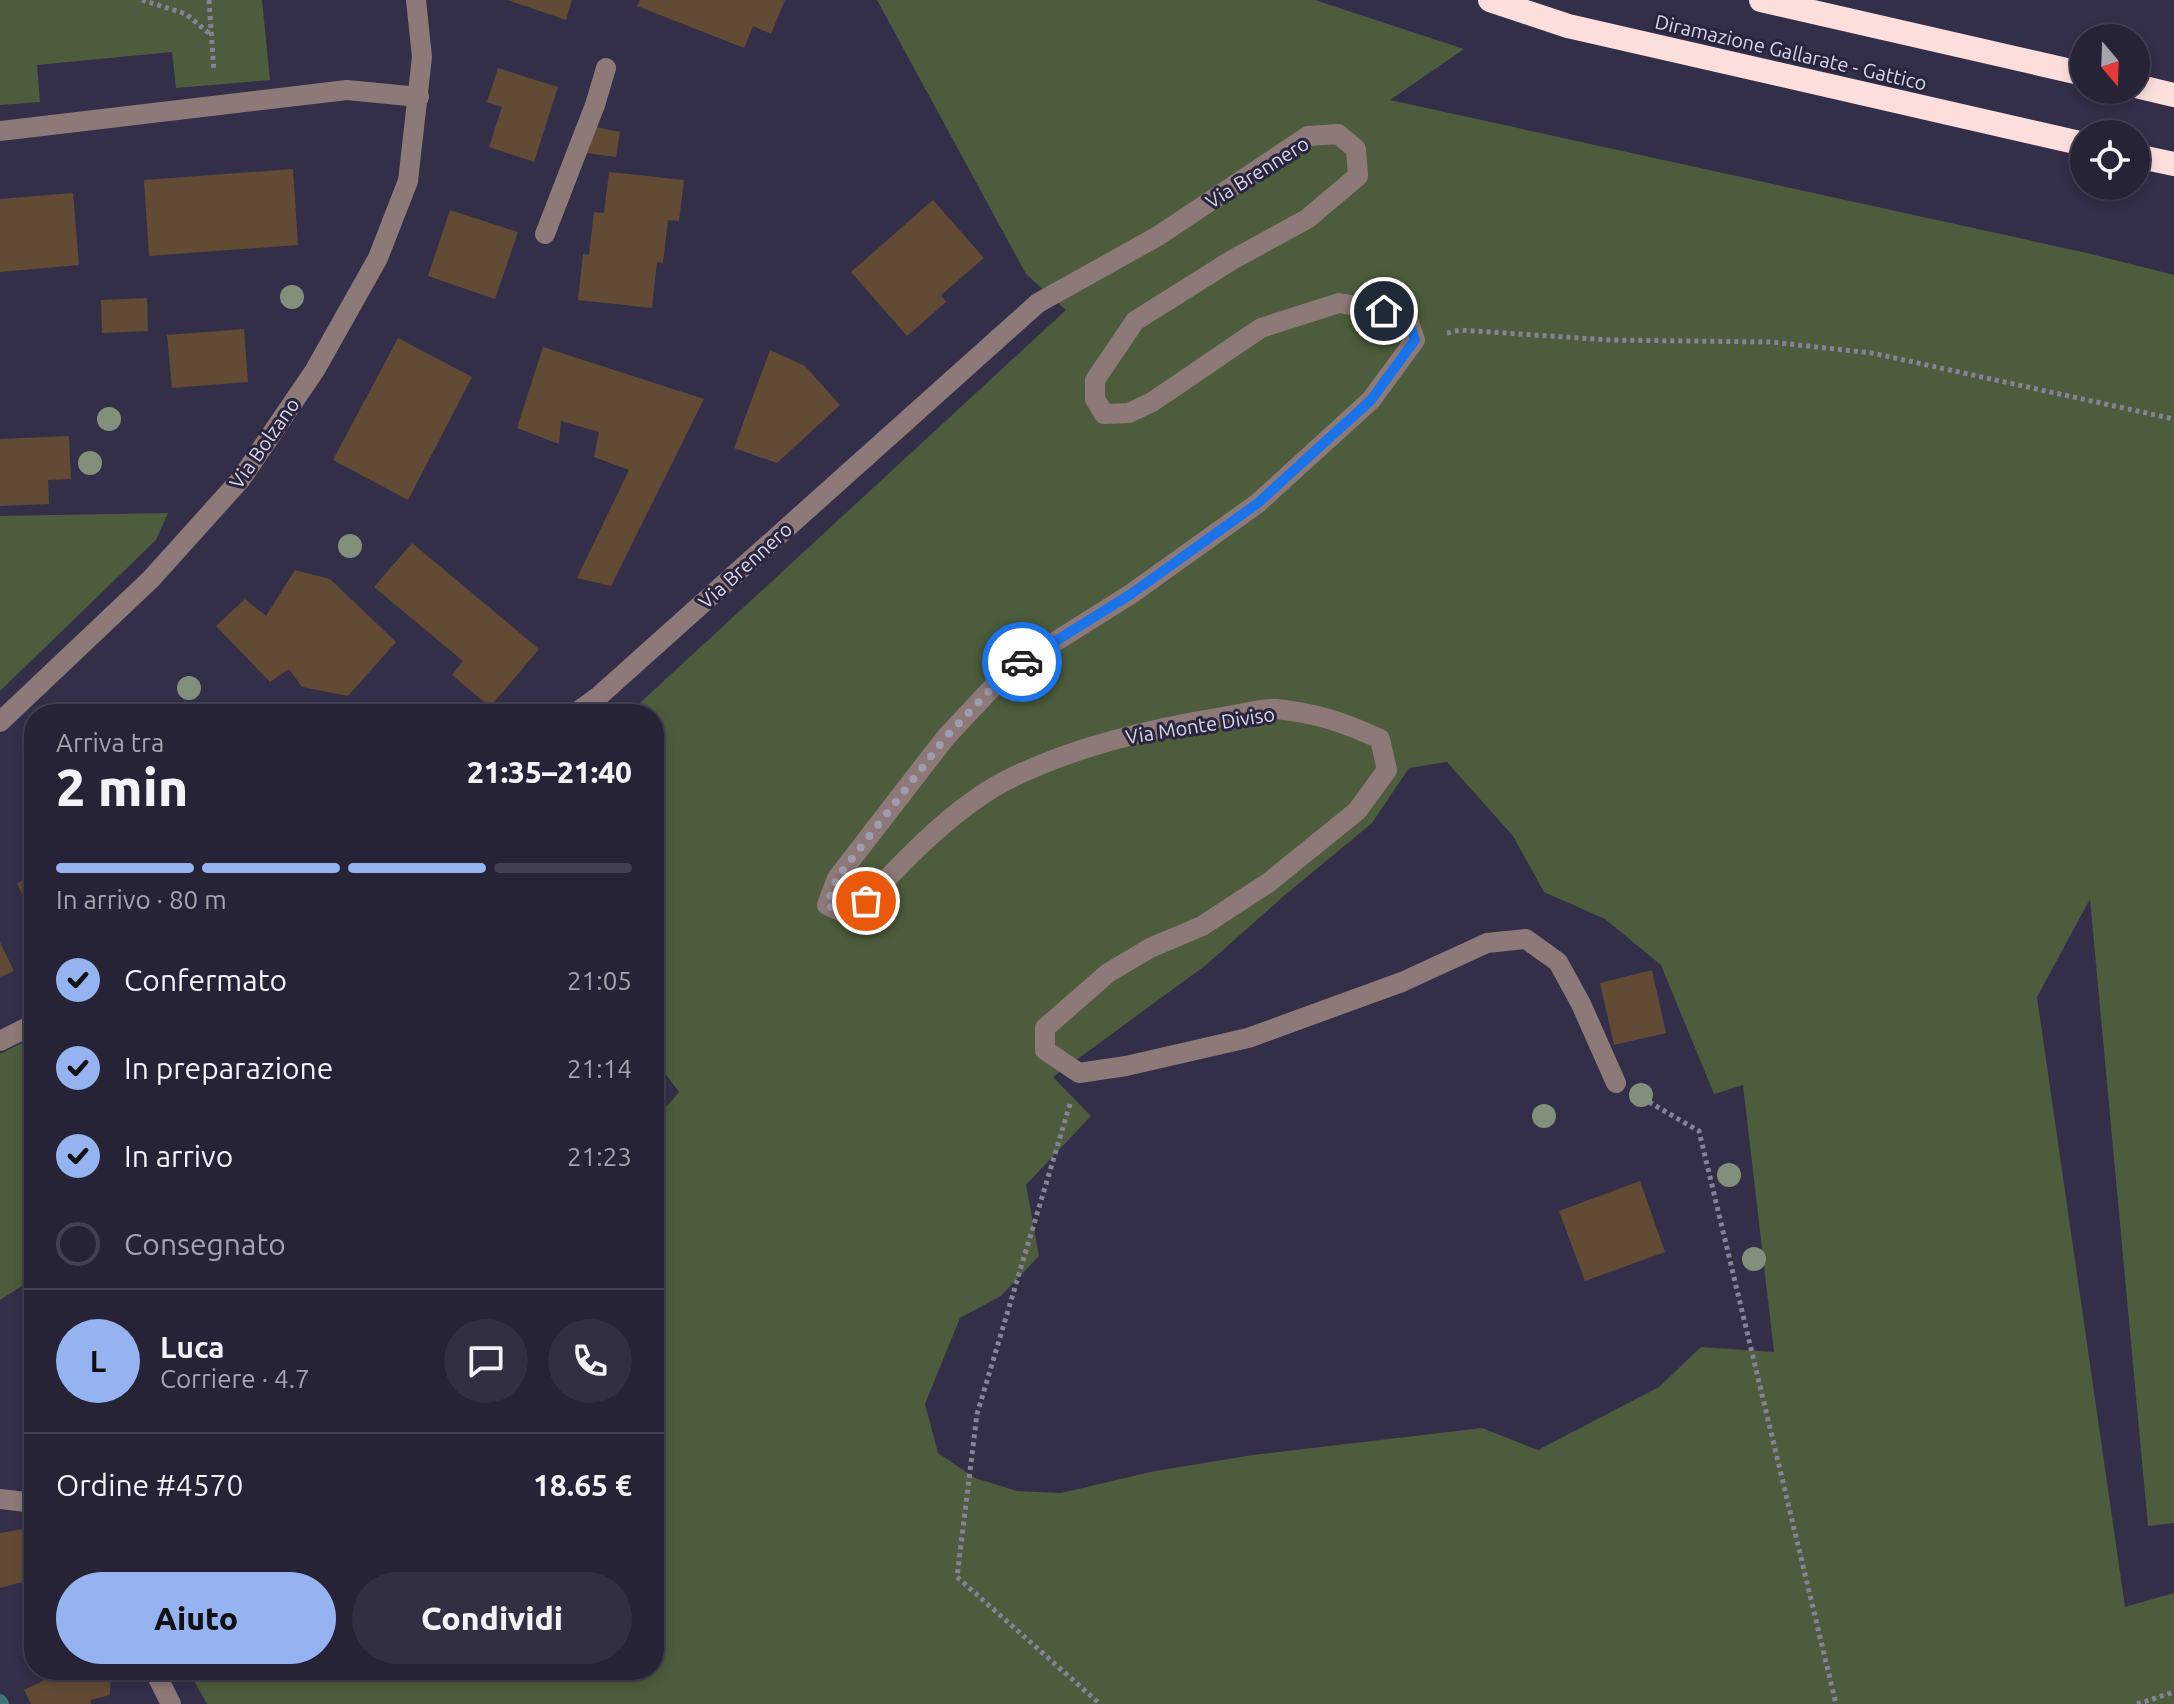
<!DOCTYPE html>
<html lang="it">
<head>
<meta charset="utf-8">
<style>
	:root { --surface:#272337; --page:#332f42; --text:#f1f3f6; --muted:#a4a4ad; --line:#434052; --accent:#95b2f1 }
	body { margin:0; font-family:Ubuntu,sans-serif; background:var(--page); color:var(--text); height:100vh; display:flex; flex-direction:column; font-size:30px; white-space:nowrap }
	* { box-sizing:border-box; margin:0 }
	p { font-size:26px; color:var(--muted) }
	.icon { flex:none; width:44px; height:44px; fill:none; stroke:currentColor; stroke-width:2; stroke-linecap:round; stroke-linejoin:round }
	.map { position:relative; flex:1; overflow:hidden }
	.sheet { position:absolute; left:24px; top:704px; width:640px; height:976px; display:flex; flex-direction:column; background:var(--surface); border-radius:32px; box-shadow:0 4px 12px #0003,0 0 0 2px var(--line) }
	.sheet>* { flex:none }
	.needle { width:52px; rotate:161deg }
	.buttons { position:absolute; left:2070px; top:24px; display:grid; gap:16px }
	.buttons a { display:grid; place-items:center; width:80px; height:80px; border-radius:50%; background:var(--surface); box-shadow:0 4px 12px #0003,0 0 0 2px var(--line); font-size:40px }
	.pin { position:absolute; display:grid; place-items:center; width:68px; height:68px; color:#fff; margin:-34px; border:4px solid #fff; border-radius:50%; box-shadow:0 2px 8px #0007 }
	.courier { position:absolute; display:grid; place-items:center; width:80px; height:80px; margin:-40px; border:6px solid #1a73e8; border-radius:50%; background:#fff; color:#222; box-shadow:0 2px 10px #0007 }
	.overview em { font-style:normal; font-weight:800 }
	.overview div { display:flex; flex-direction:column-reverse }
	.overview { display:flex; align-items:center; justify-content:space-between; height:136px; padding:0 32px }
	h1 { font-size:52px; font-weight:800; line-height:60px }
	.bar { display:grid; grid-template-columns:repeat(4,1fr); gap:12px 8px; align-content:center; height:96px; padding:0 32px }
	.bar i { height:10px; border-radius:6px; background:var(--line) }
	.bar .selected { background:var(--accent) }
	.bar p { grid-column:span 4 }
	.line { display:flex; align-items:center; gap:20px; padding:0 32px; border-top:2px solid var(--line) }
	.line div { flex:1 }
	.round { display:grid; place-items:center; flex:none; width:84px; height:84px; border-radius:42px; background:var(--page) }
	ol { padding:0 32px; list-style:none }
	li { display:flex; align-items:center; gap:24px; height:88px }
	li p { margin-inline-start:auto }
	li .icon { padding:8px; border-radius:50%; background:var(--accent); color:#111; stroke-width:4 }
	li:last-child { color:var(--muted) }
	li i { width:44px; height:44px; border:4px solid var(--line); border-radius:50% }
	.action { display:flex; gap:16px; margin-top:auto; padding:16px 32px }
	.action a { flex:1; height:92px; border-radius:48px; background:var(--accent); color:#111; font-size:32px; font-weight:800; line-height:92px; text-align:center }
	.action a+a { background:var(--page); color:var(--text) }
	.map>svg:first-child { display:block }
</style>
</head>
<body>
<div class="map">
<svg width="2174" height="1704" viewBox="0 0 2174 1704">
	<rect width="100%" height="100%" fill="#342f49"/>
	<path fill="#4d5c3c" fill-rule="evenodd" d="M0,0H262L270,80L176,88L172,52L37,65L40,102L0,105Z
		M877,0H1315L1464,49L1390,100L2087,253L2174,275V1523L2148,1526L2090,899L2037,997L2125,1607L2174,1593V1704H207L188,1670H654V1121L679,1092L654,1059V714H628L1066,310L1026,274ZM1447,762L1513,836L1544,892L1605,919L1661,965L1714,1094L1743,1085L1774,1352L1701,1347L1659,1387L1538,1450L1482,1428L1253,1455L1155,1471L1061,1493L1017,1491L975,1478L938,1453L925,1404L960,1318L1001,1296L1039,1256L1026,1185L1091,1116L1053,1077L1206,965L1285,895L1372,823L1409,768Z
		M168,513L156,540L0,691V516Z
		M34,1037V1278L0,1300V1054Z"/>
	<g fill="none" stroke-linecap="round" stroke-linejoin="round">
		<path stroke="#417378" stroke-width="14" d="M0,1701L2,1704"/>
	</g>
	<path fill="#624b35" d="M507,0H572L566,20Z
		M640,0H785L771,34L753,26L744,48L637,6Z
		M498,68L558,87L534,162L489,147L502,107L487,102Z
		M590,126L620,132L616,157L586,153Z
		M293,169L298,245L149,256L144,180Z
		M609,172L684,180L679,221L668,220L663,263L657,262L652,308L578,300L583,254L589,255L594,212L604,213Z
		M73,193L79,265L0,272V199Z
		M933,200L984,258L941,295L946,302L907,336L851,272Z
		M450,210L518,232L495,299L428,276Z
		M147,298L148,331L102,333L101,300Z
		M244,329L248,382L172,388L167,335Z
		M398,338L472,377L408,500L333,460Z
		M543,347L704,399L611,586L577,578L629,470L594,457L599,432L561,421L559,444L517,428Z
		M770,350L805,366L840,405L777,463L734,448Z
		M69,436L71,479L48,480L49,504L0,506V439Z
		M412,543L539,649L490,707L452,675L463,661L374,587Z
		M295,570L330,579L396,642L348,696L302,687L289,669L270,682L216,626L245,599L266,616Z
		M34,876V921L17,883Z
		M0,942L14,971L0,977Z
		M1652,970L1666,1033L1614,1045L1600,983Z
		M1640,1181L1665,1252L1585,1281L1559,1211Z
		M34,1527V1606H33L26,1581L0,1588V1533Z
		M53,1670H111L110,1695L90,1700L91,1704H31L24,1690L55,1675Z"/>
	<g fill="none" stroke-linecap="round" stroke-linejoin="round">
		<path stroke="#858297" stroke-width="5" stroke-dasharray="4 4" stroke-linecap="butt" d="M142,0L186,14L210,34
			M209,0L214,72
			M1447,333L1460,330L1610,340L1771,342L1872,353L2174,419
			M1642,1098L1699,1131L1836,1704
			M1070,1104L977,1414L957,1577L1100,1704
			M2137,1704L2174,1692"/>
		<path stroke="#8d7978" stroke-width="20" d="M0,131L347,90L419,97
			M545,234L595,105L606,68
			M574,714L599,696L1038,303L1158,236L1308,136L1338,134L1356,149L1358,176L1307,219L1232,260L1135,321L1095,380V399L1104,414L1129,413L1152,402L1261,328L1339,303L1406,314L1415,340L1371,400L1258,503L1131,594L1007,672L946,737L837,878L827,905L852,916C894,871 943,817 996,786C1062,749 1153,728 1228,716C1243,714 1260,708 1276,709C1316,713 1343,722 1380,739L1387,770L1357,811L1268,883L1202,926L1150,948L1108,973L1045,1028V1050L1079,1073L1126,1066L1248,1038L1402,982L1487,943L1526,939L1558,962L1581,1004L1616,1083
			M0,722L151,579L241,479L315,370L378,258L408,181L422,57L416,0
			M0,1041L34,1024
			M0,1499L34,1503
			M154,1670L171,1704"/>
		<path stroke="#fcdfdd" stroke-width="24" d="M1490,0L1568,26L2084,144
			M1761,0L2084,74
			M2136,86L2174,95
			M2136,156L2174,164"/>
	</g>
	<g fill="#82907b">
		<circle cx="292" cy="297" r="12"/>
		<circle cx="109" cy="419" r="12"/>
		<circle cx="90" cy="463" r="12"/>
		<circle cx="350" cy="546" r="12"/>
		<circle cx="189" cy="688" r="12"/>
		<circle cx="1641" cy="1095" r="12"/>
		<circle cx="1544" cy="1116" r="12"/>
		<circle cx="1729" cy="1175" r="12"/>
		<circle cx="1754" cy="1259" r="12"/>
	</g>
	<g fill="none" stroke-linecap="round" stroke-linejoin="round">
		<path stroke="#9f9cb0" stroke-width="8" stroke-dasharray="0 14.4" d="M866,901L852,916L827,905L837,878L946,737L1007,672L1022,662"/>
		<path stroke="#1a73e8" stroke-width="10" d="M1022,662L1131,594L1258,503L1371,400L1415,340L1406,314L1384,311"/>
	</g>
	<g text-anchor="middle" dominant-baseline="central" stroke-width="6" stroke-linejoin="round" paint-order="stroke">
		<g font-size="20" fill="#d9d7e7" stroke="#2a253e">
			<text transform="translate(1791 52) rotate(13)">Diramazione Gallarate - Gattico</text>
			<text transform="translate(1257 172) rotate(-32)">Via Brennero</text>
			<text transform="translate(264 443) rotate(-55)">Via Bolzano</text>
			<text transform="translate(745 565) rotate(-42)">Via Brennero</text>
			<text transform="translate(1200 725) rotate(-9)">Via Monte Diviso</text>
		</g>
	</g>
</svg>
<div class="buttons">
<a><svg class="needle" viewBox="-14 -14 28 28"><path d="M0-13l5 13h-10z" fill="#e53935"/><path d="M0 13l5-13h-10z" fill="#a4a4ad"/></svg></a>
<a><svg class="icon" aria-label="locate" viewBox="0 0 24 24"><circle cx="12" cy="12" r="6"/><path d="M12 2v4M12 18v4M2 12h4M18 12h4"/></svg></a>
</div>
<div class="pin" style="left:866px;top:901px;background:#ea580c"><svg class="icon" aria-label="bag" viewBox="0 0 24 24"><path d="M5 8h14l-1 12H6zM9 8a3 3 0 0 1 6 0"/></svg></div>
<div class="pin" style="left:1384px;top:311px;background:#1f2937"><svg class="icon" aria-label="home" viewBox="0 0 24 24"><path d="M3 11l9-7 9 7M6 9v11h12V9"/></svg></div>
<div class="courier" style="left:1022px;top:662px"><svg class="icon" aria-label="car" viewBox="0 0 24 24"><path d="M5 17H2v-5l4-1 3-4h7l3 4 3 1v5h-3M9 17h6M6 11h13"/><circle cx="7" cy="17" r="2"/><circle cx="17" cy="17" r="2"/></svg></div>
<section class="sheet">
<div class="overview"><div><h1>2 min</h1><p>Arriva tra</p></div><em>21:35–21:40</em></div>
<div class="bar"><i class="selected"></i><i class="selected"></i><i class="selected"></i><i></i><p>In arrivo · 80 m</p></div>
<ol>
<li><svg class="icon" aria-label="check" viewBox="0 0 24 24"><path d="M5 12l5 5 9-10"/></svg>Confermato<p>21:05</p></li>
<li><svg class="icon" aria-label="check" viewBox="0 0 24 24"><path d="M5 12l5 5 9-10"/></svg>In preparazione<p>21:14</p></li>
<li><svg class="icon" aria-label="check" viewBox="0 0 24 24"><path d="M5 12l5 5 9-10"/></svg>In arrivo<p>21:23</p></li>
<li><i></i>Consegnato</li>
</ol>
<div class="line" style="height:144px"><b class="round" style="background:var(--accent);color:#111">L</b><div><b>Luca</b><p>Corriere · 4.7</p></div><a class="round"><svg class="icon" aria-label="chat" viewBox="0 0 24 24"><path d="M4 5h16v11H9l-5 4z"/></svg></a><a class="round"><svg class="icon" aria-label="phone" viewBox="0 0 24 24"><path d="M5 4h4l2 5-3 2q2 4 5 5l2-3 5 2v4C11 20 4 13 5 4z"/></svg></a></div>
<div class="line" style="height:104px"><div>Ordine #4570</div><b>18.65 €</b></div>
<div class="action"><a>Aiuto</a><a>Condividi</a></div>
</section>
</div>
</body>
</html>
